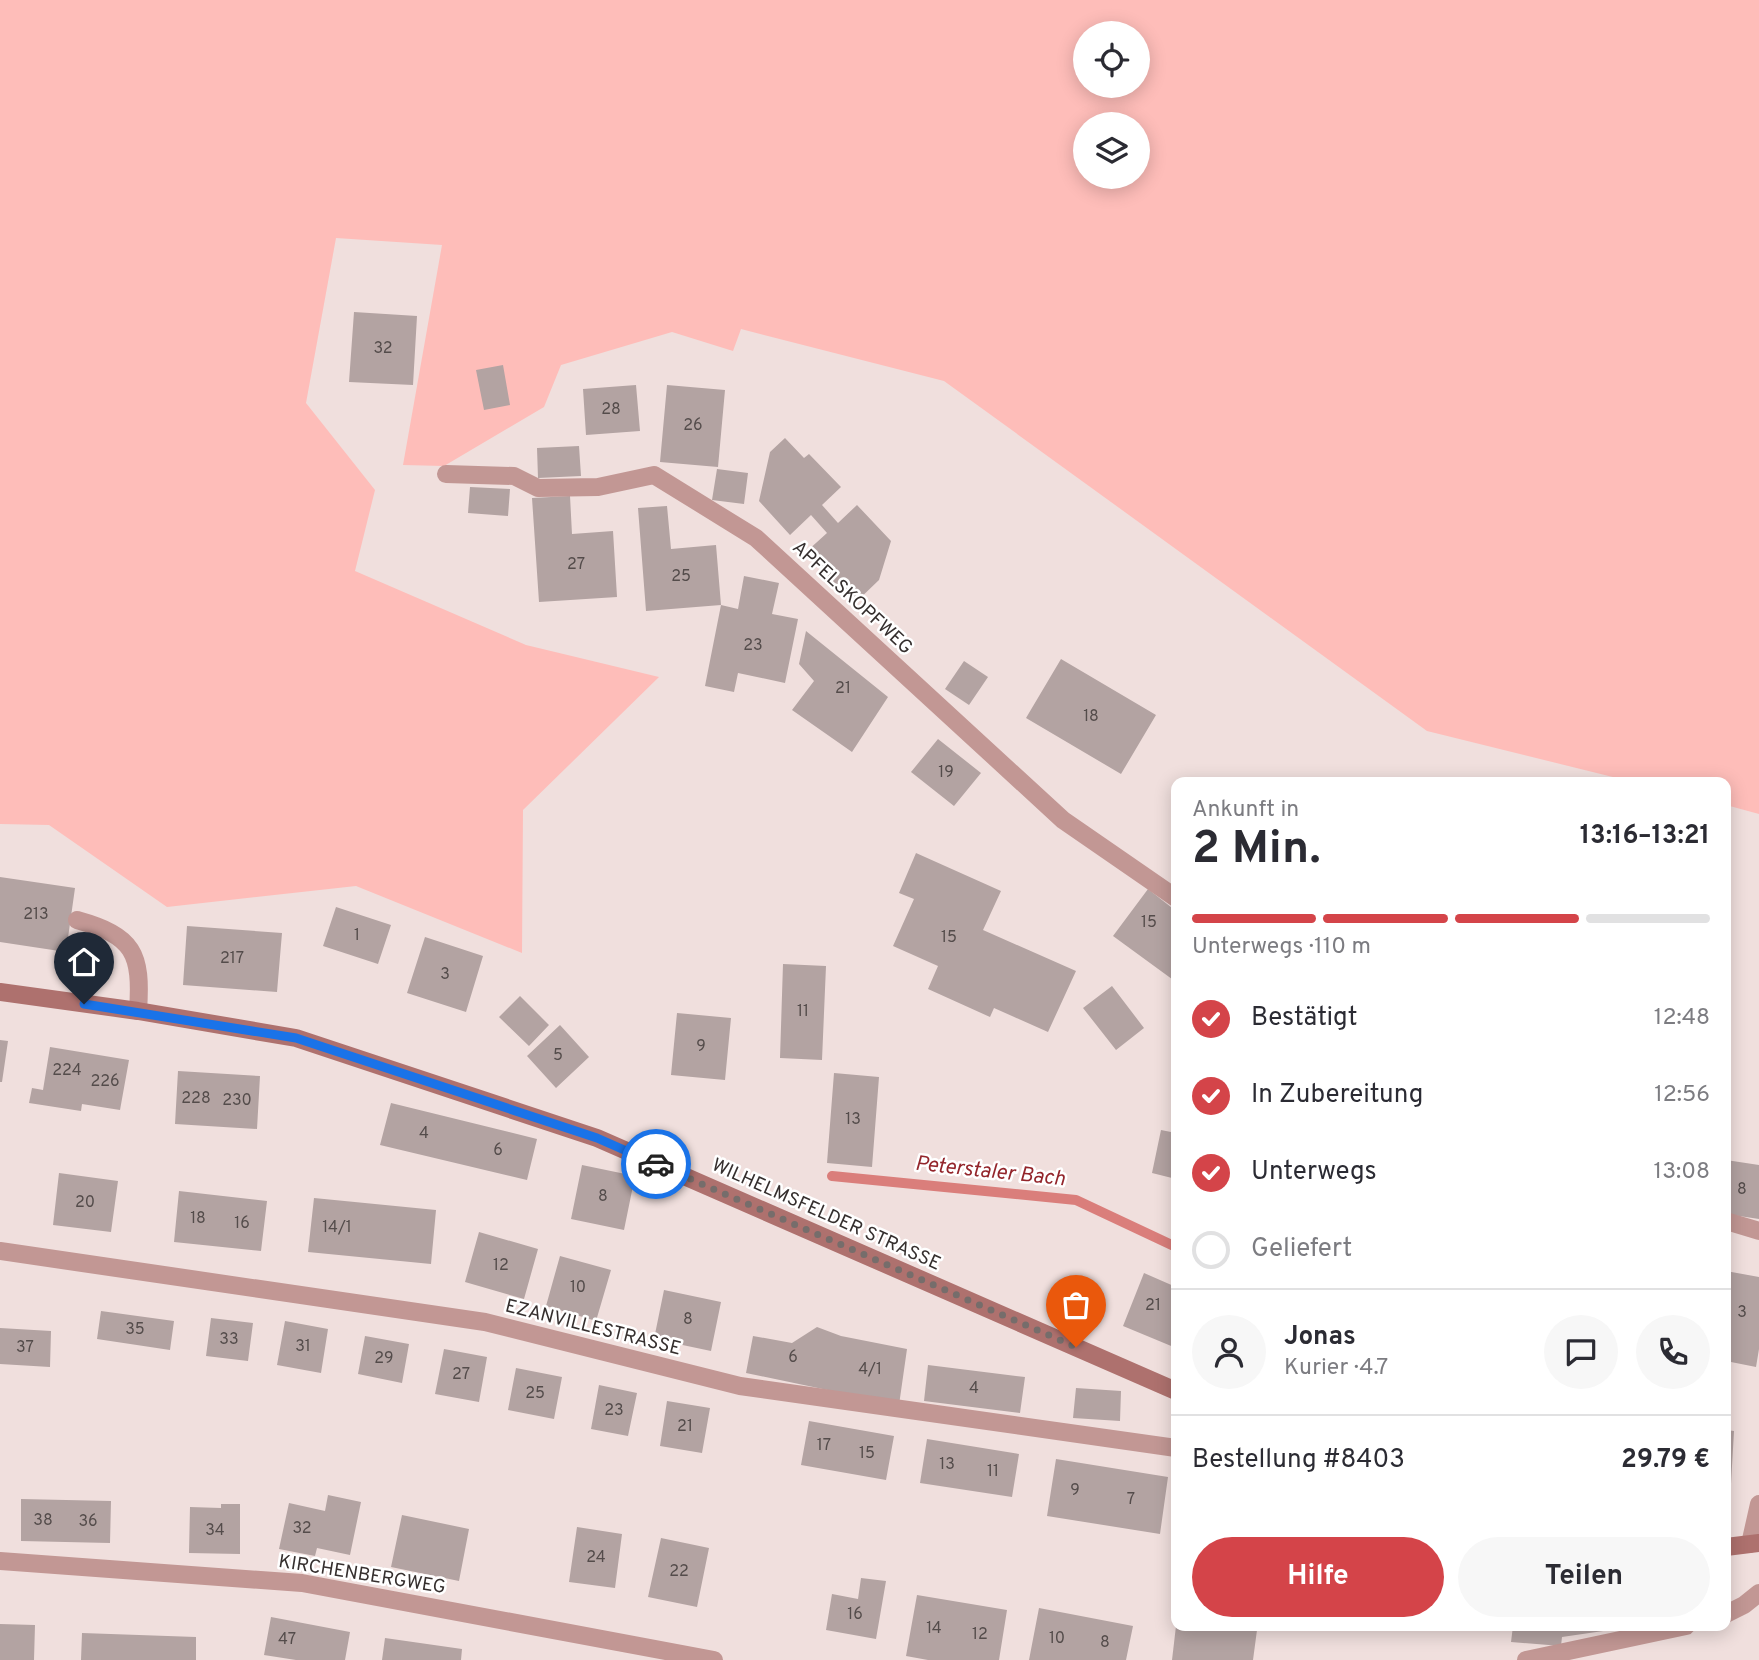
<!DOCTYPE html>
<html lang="de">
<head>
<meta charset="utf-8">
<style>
	:root { --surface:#fff; --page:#f7f7f7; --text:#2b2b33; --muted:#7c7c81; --line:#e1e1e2; --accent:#d44449 }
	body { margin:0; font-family:Overpass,sans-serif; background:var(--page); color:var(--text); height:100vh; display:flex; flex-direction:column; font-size:26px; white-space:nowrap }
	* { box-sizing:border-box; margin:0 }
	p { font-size:23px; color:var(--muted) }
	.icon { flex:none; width:38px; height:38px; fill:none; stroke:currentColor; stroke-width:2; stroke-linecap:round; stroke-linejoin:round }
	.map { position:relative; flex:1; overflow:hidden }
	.side { position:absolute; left:1171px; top:777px; width:560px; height:854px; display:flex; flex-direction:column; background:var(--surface); border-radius:14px; box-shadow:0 4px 18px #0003 }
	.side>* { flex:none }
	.tools { position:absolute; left:1073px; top:21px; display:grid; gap:14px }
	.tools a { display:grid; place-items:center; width:77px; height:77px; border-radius:50%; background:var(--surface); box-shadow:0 4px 18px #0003; font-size:35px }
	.pin { position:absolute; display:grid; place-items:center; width:60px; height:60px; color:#fff; margin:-72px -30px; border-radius:50% 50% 50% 0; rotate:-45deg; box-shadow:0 0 7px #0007 }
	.pin .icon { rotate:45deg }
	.courier { position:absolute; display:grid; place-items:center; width:70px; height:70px; margin:-35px; border:5px solid #1a73e8; border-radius:50%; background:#fff; color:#222; box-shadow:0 2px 9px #0007 }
	.headline em { font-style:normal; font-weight:700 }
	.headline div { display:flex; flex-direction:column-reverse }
	.headline { display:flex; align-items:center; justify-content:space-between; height:119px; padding:0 21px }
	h1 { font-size:46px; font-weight:700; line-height:52px }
	.bar { display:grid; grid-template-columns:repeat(4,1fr); gap:10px 7px; align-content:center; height:84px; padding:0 21px }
	.bar i { height:9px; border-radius:5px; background:var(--line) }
	.bar .current { background:var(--accent) }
	.bar p { grid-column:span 4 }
	.line { display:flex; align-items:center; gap:18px; padding:0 21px; border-top:2px solid var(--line) }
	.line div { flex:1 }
	.round { display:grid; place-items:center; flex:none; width:74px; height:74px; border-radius:37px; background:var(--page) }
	ol { padding:0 21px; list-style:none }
	li { display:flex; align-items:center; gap:21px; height:77px }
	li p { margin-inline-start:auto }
	li .icon { padding:7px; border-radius:50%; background:var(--accent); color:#fff; stroke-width:4 }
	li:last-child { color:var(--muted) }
	li i { width:38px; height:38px; border:4px solid var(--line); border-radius:50% }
	.action { display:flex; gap:14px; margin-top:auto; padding:14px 21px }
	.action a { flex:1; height:80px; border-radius:42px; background:var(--accent); color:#fff; font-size:28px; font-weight:700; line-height:80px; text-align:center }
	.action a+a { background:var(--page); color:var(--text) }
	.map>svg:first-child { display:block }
</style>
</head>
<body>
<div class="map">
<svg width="1759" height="1660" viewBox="0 0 1759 1660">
	<rect width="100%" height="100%" fill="#f0dfdd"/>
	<path fill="#febdb9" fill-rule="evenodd" d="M0,0H1759V814L1726,805V782H1633L1427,731L944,381L741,329L733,351L672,332L561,365L544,407L444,466L403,465L442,245L336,238L306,403L375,490L355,571L526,645L659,677L523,810L522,953L356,886L167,907L49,825L0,824ZM1085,33H1138V86H1085ZM1085,124H1138V177H1085Z"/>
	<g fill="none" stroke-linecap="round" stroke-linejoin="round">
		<path stroke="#da7e7b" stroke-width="10" d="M832,1176L1076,1200L1176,1247"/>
	</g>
	<path fill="#b3a3a2" d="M354,312L417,316L413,385L349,382Z
		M503,365L510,405L484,410L476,370Z
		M636,385L640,431L586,435L583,389Z
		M667,385L725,390L718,467L660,462Z
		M785,438L804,458L809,454L841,487L822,505L838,523L857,505L891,541L879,580L854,604L806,552L827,533L811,515L790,535L759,501L770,452Z
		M579,446L581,476L538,478L537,448Z
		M717,469L748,473L744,504L712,500Z
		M470,487L510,489L508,516L468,513Z
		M570,496L572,534L613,531L617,597L539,602L532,498Z
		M667,506L671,549L716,545L721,605L646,611L638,508Z
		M744,576L779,583L772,614L798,619L785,683L738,673L734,692L705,686L721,605L738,609Z
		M806,631L888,697L852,752L792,710L814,681L799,664Z
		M1061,659L1156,715L1121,774L1026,718Z
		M964,661L988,677L969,705L945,689Z
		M938,739L981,773L954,806L911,772Z
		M916,853L1001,891L983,930L1076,971L1048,1032L994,1008L990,1017L928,989L938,966L893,946L914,899L899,893Z
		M0,877L75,888L66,952L0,942Z
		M1148,889L1176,911V982L1113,936Z
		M336,907L391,925L378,964L323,946Z
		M187,926L282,933L277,992L183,985Z
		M425,937L483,956L466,1012L407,993Z
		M783,964L826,966L822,1060L780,1058Z
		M1112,986L1144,1028L1116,1050L1083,1008Z
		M520,996L549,1025L529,1046L499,1017Z
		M677,1013L731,1018L725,1080L671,1075Z
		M560,1025L589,1057L556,1088L527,1056Z
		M0,1040L8,1041L2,1082H0Z
		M50,1047L129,1060L120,1110L82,1104L81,1111L29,1103L32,1088L43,1090Z
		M178,1071L260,1076L257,1129L175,1124Z
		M834,1073L879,1077L872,1167L827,1163Z
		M391,1103L537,1139L527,1180L380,1145Z
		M1161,1130L1176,1133V1179L1152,1173Z
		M1726,1160L1759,1165V1219L1726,1214Z
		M582,1165L635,1176L624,1230L571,1219Z
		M59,1173L118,1181L111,1232L53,1225Z
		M179,1191L267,1201L261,1251L174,1242Z
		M314,1198L436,1210L431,1264L308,1252Z
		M479,1232L538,1249L524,1299L465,1282Z
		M560,1256L611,1270L596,1321L546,1306Z
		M1726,1271L1759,1277V1349L1756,1367L1726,1361Z
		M1144,1273L1176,1287V1348L1123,1326Z
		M664,1290L721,1302L711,1351L654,1339Z
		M101,1311L174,1321L170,1350L97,1339Z
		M211,1318L253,1323L248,1361L206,1356Z
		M285,1321L328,1329L321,1373L277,1365Z
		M817,1327L841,1336L907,1349L899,1405L746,1373L753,1336L792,1343Z
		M0,1328L51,1331L50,1367L0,1364Z
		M365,1336L409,1344L402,1383L358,1374Z
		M444,1349L487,1357L479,1402L435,1394Z
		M928,1365L1025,1377L1020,1413L924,1401Z
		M516,1368L562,1377L554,1419L508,1410Z
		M599,1385L637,1393L628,1436L591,1429Z
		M1076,1388L1121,1391L1120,1421L1073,1418Z
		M667,1401L710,1408L702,1453L660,1446Z
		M809,1421L894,1436L886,1480L801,1465Z
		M1726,1430L1734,1431L1728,1536H1726Z
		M927,1439L1019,1454L1012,1497L920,1483Z
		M1056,1459L1168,1477L1160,1534L1047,1516Z
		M328,1495L361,1502L350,1555L317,1548L315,1556L279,1549L289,1503L325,1511Z
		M21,1499L111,1501L110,1543L21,1541Z
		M221,1504H240V1554L189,1553L190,1507L221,1508Z
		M402,1515L469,1529L459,1581L391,1567Z
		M577,1527L622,1534L615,1588L569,1582Z
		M661,1538L709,1548L697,1607L648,1597Z
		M861,1578L886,1581L876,1639L826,1630L832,1594L858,1599Z
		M917,1595L1007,1610L999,1660H928L906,1656Z
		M1039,1608L1133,1626L1126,1660H1029Z
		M271,1617L350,1632L345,1660H296L264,1655Z
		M0,1624L35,1625L34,1660H0Z
		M1176,1626H1221L1257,1630L1253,1660H1172Z
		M1513,1626H1609L1610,1630L1562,1637L1561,1646L1511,1642Z
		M82,1633L196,1637V1660H81Z
		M385,1638L462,1649L461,1660H382Z"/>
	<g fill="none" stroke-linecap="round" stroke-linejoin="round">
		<path stroke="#c29794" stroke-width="18" d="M77,920C134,936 142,953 138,1011"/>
		<path stroke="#c29794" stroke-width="18" d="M446,474L514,476L538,488L598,487L654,475L756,538L1063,820L1176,898
			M1726,1221L1759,1231
			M0,1251L485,1322L740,1386L1176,1448
			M1750,1544L1759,1504
			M0,1561L302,1583L714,1660
			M1726,1614L1744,1605L1759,1593
			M1526,1660L1686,1626"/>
		<path stroke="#ae716e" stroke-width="18" d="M0,992L138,1011L296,1038L597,1138L1176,1391
			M1726,1547L1759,1543"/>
	</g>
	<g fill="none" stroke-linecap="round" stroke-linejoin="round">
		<path stroke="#766d6b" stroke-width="7" stroke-dasharray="0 12.6" d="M656,1164L1076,1347"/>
		<path stroke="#1a73e8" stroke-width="9" d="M84,1004L296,1038L597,1138L656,1164"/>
	</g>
	<g text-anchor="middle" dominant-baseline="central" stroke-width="5" stroke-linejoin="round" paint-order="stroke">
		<g font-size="16" fill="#544c4b">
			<text x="383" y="349">32</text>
			<text x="611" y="410">28</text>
			<text x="693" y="426">26</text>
			<text x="576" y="565">27</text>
			<text x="681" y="577">25</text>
			<text x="753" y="646">23</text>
			<text x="843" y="689">21</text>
			<text x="1091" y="717">18</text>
			<text x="946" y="773">19</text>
			<text x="36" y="915">213</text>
			<text x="1149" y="923">15</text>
			<text x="357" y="936">1</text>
			<text x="949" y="938">15</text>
			<text x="232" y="959">217</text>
			<text x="445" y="975">3</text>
			<text x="803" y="1012">11</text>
			<text x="701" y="1047">9</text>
			<text x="558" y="1056">5</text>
			<text x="67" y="1071">224</text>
			<text x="105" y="1082">226</text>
			<text x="196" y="1099">228</text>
			<text x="237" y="1101">230</text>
			<text x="853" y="1120">13</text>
			<text x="424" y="1134">4</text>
			<text x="498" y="1151">6</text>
			<text x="1742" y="1190">8</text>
			<text x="603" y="1197">8</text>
			<text x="85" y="1203">20</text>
			<text x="198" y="1219">18</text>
			<text x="242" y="1224">16</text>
			<text x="337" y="1228">14/1</text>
			<text x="501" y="1266">12</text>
			<text x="578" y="1288">10</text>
			<text x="1153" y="1306">21</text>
			<text x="1742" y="1313">3</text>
			<text x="688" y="1320">8</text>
			<text x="135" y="1330">35</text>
			<text x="229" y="1340">33</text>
			<text x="303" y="1347">31</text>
			<text x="25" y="1348">37</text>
			<text x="793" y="1358">6</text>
			<text x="384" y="1359">29</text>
			<text x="870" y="1370">4/1</text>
			<text x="461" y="1375">27</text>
			<text x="974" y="1389">4</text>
			<text x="535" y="1394">25</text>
			<text x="614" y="1411">23</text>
			<text x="685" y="1427">21</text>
			<text x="824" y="1446">17</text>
			<text x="867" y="1454">15</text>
			<text x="947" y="1465">13</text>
			<text x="993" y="1472">11</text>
			<text x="1075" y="1491">9</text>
			<text x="1131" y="1500">7</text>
			<text x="43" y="1521">38</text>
			<text x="88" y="1522">36</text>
			<text x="302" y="1529">32</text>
			<text x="215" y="1531">34</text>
			<text x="596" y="1558">24</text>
			<text x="679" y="1572">22</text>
			<text x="855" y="1615">16</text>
			<text x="934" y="1629">14</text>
			<text x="980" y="1635">12</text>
			<text x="1057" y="1639">10</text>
			<text x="287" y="1640">47</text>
			<text x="1105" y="1643">8</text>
		</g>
		<g font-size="19" fill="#352f2e" stroke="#fff">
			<text transform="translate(852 598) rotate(43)">APFELSKOPFWEG</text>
			<text transform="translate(826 1215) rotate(24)">WILHELMSFELDER STRASSE</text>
			<text transform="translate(593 1328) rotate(14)">EZANVILLESTRASSE</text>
			<text transform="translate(362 1575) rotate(9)">KIRCHENBERGWEG</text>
		</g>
		<g font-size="21" font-style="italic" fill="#93252b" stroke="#fff">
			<text transform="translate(990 1172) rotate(6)">Peterstaler Bach</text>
		</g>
	</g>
</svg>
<div class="tools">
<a><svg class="icon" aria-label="locate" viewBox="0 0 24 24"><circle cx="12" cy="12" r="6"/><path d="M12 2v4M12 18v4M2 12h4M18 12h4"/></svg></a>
<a><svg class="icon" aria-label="layers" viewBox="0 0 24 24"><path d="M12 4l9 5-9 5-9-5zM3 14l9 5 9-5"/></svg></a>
</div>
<div class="pin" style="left:1076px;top:1347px;background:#ea580c"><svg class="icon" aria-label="bag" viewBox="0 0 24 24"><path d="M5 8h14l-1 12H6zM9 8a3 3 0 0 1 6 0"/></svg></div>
<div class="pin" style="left:84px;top:1004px;background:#1f2937"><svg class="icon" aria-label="home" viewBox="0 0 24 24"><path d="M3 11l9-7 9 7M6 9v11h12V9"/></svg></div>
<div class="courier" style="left:656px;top:1164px"><svg class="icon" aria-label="car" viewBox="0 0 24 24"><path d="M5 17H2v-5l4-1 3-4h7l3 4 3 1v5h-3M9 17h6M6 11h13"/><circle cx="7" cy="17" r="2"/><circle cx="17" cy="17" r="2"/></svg></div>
<section class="side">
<div class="headline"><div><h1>2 Min.</h1><p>Ankunft in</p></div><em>13:16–13:21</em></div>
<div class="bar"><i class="current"></i><i class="current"></i><i class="current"></i><i></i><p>Unterwegs · 110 m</p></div>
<ol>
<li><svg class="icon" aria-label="check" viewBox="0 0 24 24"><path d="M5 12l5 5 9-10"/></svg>Bestätigt<p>12:48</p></li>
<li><svg class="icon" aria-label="check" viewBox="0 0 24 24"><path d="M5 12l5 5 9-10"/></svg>In Zubereitung<p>12:56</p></li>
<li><svg class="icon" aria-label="check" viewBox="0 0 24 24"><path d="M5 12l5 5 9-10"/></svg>Unterwegs<p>13:08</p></li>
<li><i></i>Geliefert</li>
</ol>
<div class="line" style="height:126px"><a class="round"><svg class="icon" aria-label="person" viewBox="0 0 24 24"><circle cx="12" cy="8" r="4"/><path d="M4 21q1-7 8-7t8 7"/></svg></a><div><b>Jonas</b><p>Kurier · 4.7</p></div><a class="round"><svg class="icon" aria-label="chat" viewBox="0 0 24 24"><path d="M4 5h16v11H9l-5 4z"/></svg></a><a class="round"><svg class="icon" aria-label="phone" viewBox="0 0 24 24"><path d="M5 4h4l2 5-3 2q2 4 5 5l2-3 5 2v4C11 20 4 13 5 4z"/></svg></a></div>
<div class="line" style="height:91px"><div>Bestellung #8403</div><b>29.79 €</b></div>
<div class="action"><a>Hilfe</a><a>Teilen</a></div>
</section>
</div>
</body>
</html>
